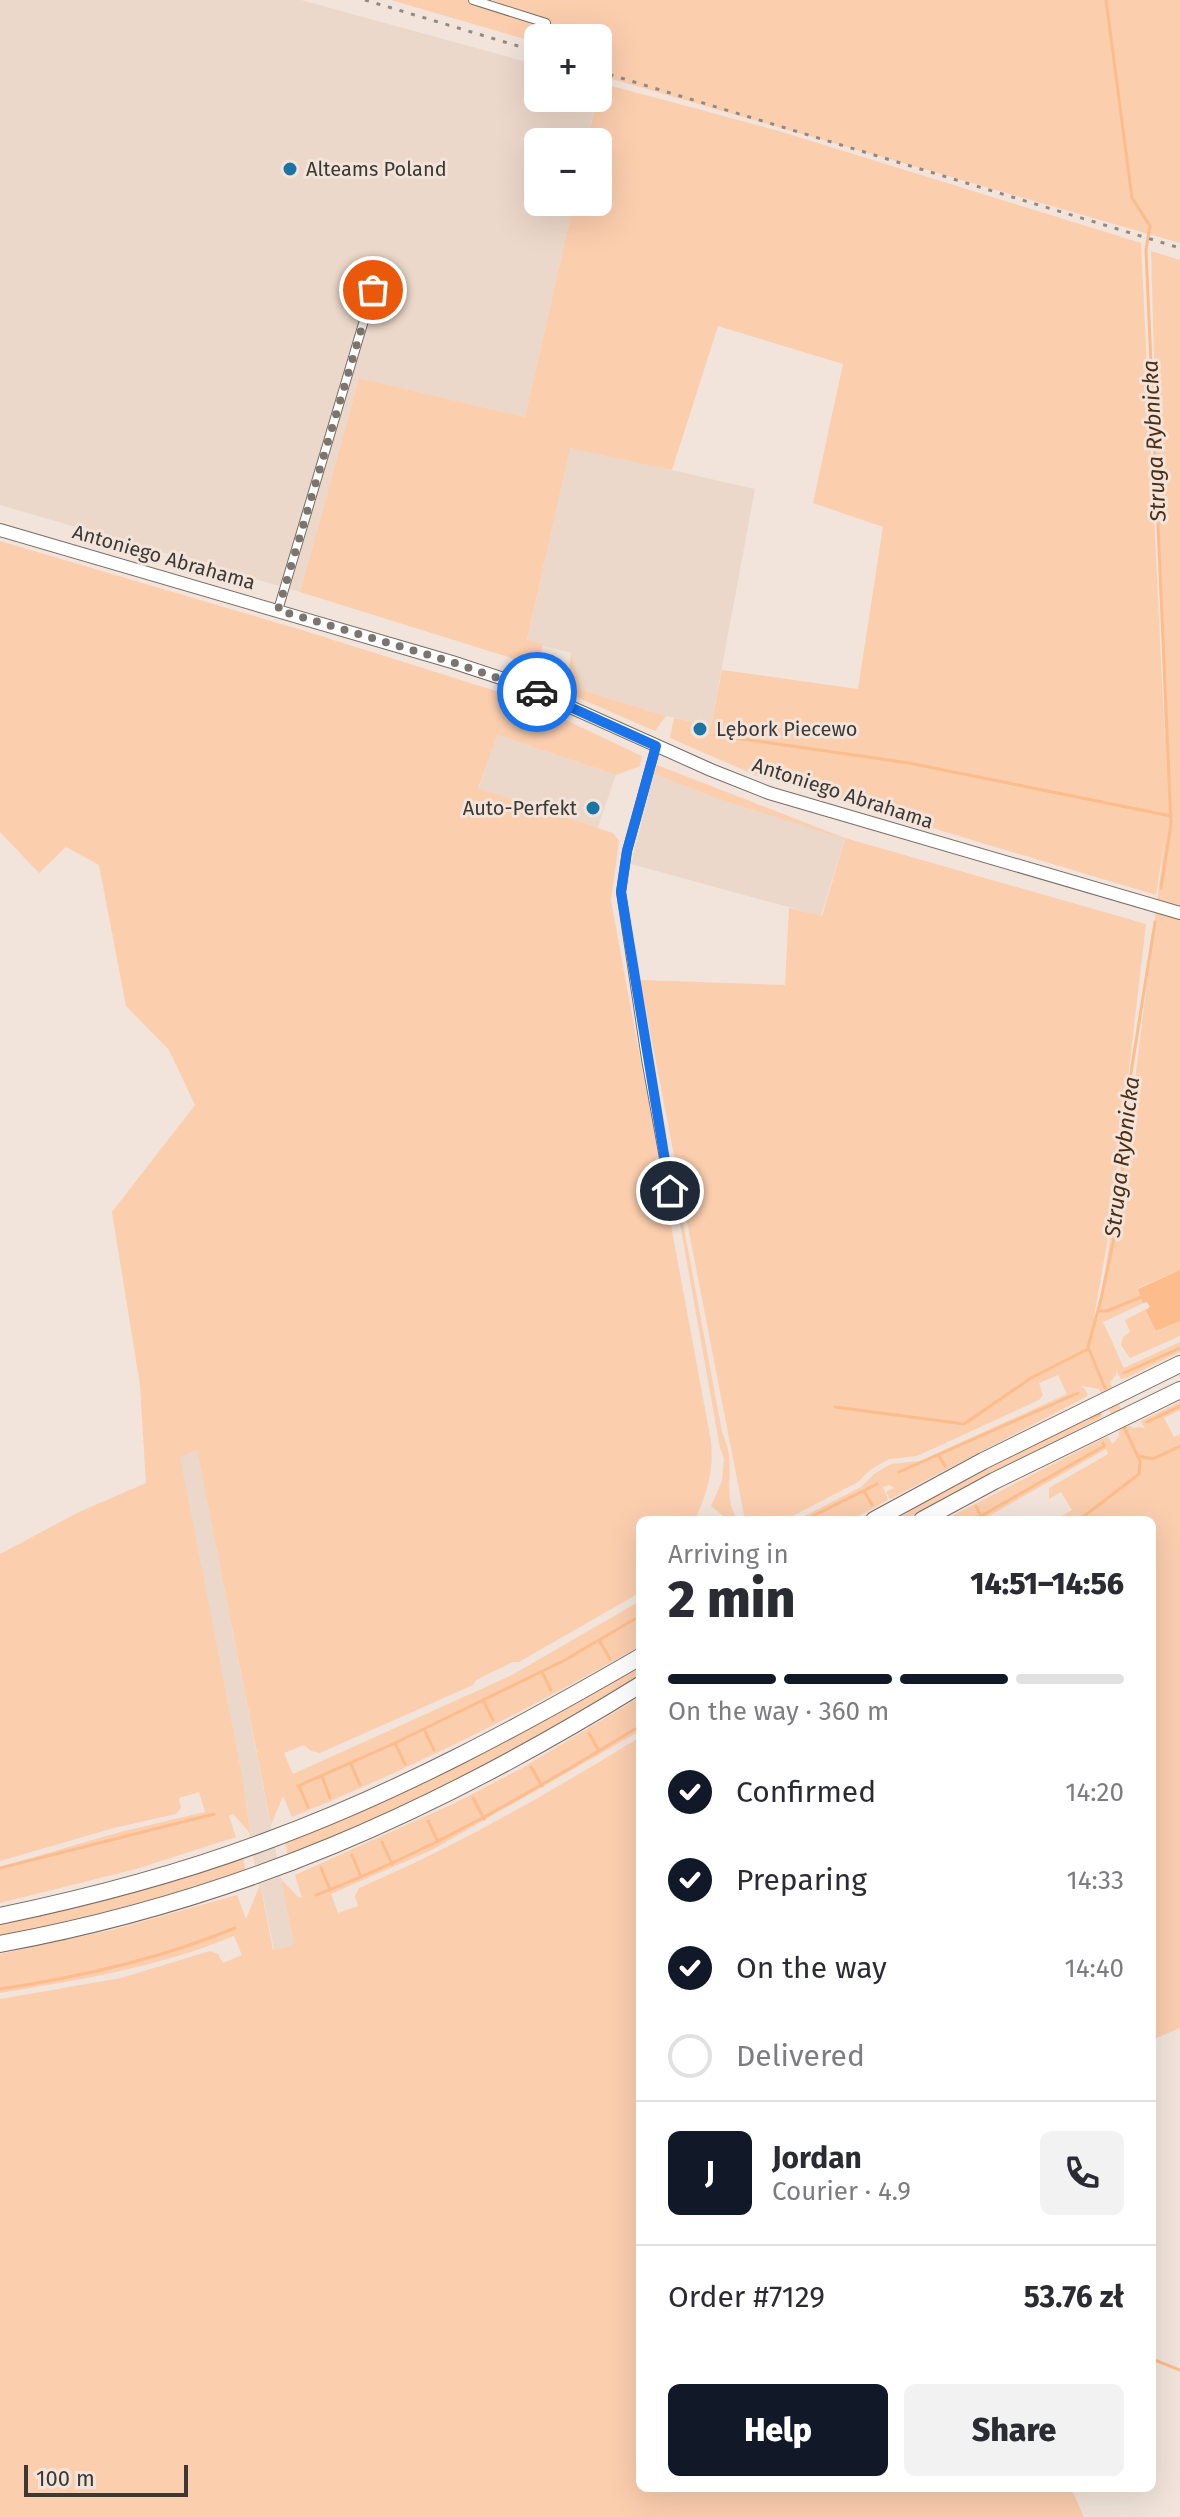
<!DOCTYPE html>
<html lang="en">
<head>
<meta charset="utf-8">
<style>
	:root { --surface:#fff; --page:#f2f2f3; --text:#2b2b33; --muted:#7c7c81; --line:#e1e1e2; --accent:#111827 }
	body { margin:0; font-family:"Fira Sans",sans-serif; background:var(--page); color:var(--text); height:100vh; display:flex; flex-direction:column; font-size:30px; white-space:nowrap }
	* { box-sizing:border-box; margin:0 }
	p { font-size:26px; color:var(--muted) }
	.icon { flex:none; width:44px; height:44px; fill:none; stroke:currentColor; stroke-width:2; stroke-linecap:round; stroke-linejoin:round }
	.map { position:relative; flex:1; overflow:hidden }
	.side { position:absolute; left:636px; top:1516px; width:520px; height:976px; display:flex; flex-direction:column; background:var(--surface); border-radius:12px; box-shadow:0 8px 32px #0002 }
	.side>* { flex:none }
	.tools { position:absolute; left:524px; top:24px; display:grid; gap:16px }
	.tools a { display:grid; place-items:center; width:88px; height:88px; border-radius:12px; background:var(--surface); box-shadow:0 8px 32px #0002; font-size:40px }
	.scale { position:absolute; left:24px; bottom:20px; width:164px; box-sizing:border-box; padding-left:8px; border:4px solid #3d3834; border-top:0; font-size:22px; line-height:28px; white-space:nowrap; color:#3d3834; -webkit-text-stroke:6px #f2e4da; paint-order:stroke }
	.pin { position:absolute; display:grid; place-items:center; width:68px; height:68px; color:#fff; margin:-34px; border:4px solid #fff; border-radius:50%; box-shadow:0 2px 8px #0007 }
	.courier { position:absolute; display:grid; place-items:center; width:80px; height:80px; margin:-40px; border:6px solid #1a73e8; border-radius:50%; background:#fff; color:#222; box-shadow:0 2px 10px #0007 }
	.head em { font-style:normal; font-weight:800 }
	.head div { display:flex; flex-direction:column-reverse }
	.head { display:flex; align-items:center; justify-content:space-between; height:136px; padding:0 32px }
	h1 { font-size:52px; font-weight:800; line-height:60px }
	.bar { display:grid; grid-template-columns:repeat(4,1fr); gap:12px 8px; align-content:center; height:96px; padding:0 32px }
	.bar i { height:10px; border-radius:6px; background:var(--line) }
	.bar .on { background:var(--accent) }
	.bar p { grid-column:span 4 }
	.line { display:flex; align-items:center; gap:20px; padding:0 32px; border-top:2px solid var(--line) }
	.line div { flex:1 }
	.round { display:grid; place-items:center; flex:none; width:84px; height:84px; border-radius:12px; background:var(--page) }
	ol { padding:0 32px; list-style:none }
	li { display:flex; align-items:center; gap:24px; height:88px }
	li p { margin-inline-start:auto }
	li .icon { padding:8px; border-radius:50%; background:var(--accent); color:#fff; stroke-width:4 }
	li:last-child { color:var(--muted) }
	li i { width:44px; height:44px; border:4px solid var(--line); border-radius:50% }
	.cta { display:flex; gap:16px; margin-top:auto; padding:16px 32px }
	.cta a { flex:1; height:92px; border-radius:12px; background:var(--accent); color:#fff; font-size:32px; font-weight:800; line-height:92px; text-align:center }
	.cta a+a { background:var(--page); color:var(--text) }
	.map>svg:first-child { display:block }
</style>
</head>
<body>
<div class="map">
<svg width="1180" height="2517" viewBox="0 0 1180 2517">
	<rect width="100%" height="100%" fill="#f2e4da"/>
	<path fill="#ecd8ca" d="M0,0H301L538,65V98H597L587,142H538V202H574L525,417L359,378L300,592L0,505Z
		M570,447L755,489L711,726L666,716L582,690L571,653L527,641Z
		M498,735L616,775L597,829L478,789Z
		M654,774L713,797L845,838L821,916L631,864Z
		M197,1449L294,1945L274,1950L250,1832L243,1780L179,1457Z"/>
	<path fill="#fbceae" d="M391,0H473L536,19L493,0H1180V243L598,75V38H538V43Z
		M601,83L779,131L1141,243L1165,744L1151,251L1180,260V1270L1138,1288L1143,1302L1148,1301L1103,1322L1124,1368L1180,1342V1352L1126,1378L1121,1379L1116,1371V1375L1110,1382L1128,1425L1133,1428L1141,1427L1145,1429L1141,1421L1180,1402V1410L1164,1418L1174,1437L1180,1434V2028L1152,2040V1520H1056L1072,1510L1061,1492L1049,1499V1488L1108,1454L1106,1449L982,1520H944L1102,1439L1108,1437L1113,1444L1119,1436V1430L1099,1389L1083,1386L1081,1387L1084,1388L1088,1395L1084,1398L890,1499L886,1492L894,1488L889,1485L883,1487L888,1500L851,1520H797L861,1487L874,1474L891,1464L920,1461L1067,1394L1058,1375L1039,1383L1043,1395L1039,1400L917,1456L889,1459L870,1470L858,1482L785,1520H745L640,980L785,985L789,908L822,916L845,839L713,797L654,774L657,765L845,838L1146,924L1111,1221L1094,1317L1098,1319L1111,1233L1115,1234L1118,1219L1165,837L1156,895L755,775L670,738L674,718L711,726L722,670L858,689L883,527L813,503L843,364L718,326L672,470L570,448L527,640L543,644L537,668L531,675L523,676L524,668L518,660L300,592L359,378L525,417L574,202H598V142H587Z
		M0,541L305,631L521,699L642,756L640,766L616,775L498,735L478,788L613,833L619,841L611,901L644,1079L670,1191L665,1193L711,1441C714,1471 707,1493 695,1520H640V1592L629,1599L519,1662H513L476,1680L473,1685L320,1753L311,1751L304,1745L284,1753L293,1774L512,1675L640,1601V1646C528,1710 412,1768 292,1817L283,1796L271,1825L197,1450L180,1457L243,1780L250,1832L273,1950L294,1945L281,1879L298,1897L302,1898L295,1875L453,1804L524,1767L640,1697V1731L432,1850L331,1894L338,1913L358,1906L355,1896L359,1888C456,1846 550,1793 640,1737V2488H1071L1084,2517H0V1999L121,1978L210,1951L218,1954L223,1963L242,1955L234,1936C159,1967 80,1980 0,1993V1954L112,1930L237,1895L246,1919L259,1887L249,1832L233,1814L229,1816L236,1837L136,1869L0,1903V1867L120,1832L205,1812L199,1792L179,1798L181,1808L176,1814L114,1828L0,1861V1554L79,1512L146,1483L140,1385L112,1212L195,1105L169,1050L126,1006L99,865L66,847L39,873L0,832Z
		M571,653L582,690L666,716L655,731L572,695L567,685Z
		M674,1190H677L722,1432C724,1438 727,1444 728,1450C733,1472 723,1502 738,1520H728L711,1506L722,1481L724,1459L720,1448Z
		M1150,1307L1157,1331L1180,1321V1336L1130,1358L1121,1345L1123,1337L1130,1332L1125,1320Z
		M1100,1411L1102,1417L904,1520H890Z
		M640,1667V1676L520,1747L418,1801L288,1856L285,1843C408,1795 525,1732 640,1667Z
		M243,1858L246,1872L93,1916L0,1936V1925L152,1887Z"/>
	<path fill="#fdbc8c" d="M1180,1270V1321L1156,1331L1146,1310L1150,1307L1147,1302L1143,1303L1138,1289Z"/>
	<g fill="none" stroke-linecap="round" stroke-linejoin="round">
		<path stroke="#fdbc8c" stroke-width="3" d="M1106,0L1132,198L1150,226L1146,250L1171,824L1161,888
			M715,735L909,763L1171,816
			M1099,1311H1107L1141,1297
			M1124,1373L1180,1348
			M1105,1388L1088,1347L1101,1299L1118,1219L1130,1079L1155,922
			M835,1407L964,1424L1031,1378L1088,1349
			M1092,1418L1100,1414
			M1147,1422L1180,1406
			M939,1456L945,1466
			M1139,1456L1153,1459L1180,1446
			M899,1472L1078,1393
			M864,1491L872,1505
			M976,1506L981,1516
			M805,1520L877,1484
			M974,1520L1104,1446L1103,1443
			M1079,1520L1139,1474L1140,1461L1124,1427
			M600,1642L610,1659
			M542,1672L551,1690
			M483,1700L493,1720
			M424,1729L434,1750
			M589,1733L599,1751
			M395,1743L405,1764
			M351,1764L360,1785
			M531,1767L542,1786
			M322,1776L330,1798
			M298,1786L395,1743L565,1660L640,1616
			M299,1786L308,1807
			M473,1798L484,1819
			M428,1821L438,1842
			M382,1842L392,1864
			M352,1855L361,1877
			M0,1868L214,1814
			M321,1868L330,1890
			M316,1895C432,1851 535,1790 640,1726
			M0,1989C81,1977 160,1959 235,1928
			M1152,2359L1180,2370"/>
		<defs>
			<path id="street" d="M473,0L546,23
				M278,610L373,290
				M656,746L627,851L621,892L646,1059L670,1191"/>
			<path id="secondary" d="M0,530L452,662L519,684L711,770L769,793L1180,913"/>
			<path id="highway" d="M874,1520L983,1461L1180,1364
				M922,1520L994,1481L1180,1390
				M0,1916C91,1897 182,1873 269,1840C399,1792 521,1726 640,1657
				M0,1944C238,1900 435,1812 640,1685"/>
		</defs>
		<use href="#street" stroke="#786c63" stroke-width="10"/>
		<use href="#secondary" stroke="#786c63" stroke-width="14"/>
		<use href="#highway" stroke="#786c63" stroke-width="18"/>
		<use href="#street" stroke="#fff" stroke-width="8"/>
		<use href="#secondary" stroke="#fff" stroke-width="12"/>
		<use href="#highway" stroke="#fff" stroke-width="16"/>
		<path stroke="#928982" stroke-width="3" stroke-dasharray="4 8" stroke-linecap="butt" d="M365,0L538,52
			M598,71L1180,248"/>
	</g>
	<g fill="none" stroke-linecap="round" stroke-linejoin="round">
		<path stroke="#7c746e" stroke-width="8" stroke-dasharray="0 14.4" d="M373,290L278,610L452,662L537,692"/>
		<path stroke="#1a73e8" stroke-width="10" d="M537,692L656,746L627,851L621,892L670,1191"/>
	</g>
	<g fill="#1a75a4" stroke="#f2e4da" stroke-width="3">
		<circle cx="290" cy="169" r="8"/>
		<circle cx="700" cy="729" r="8"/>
		<circle cx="593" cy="808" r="8"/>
	</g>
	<g text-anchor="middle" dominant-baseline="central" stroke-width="6" stroke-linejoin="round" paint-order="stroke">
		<g font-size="20" fill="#3d3834" stroke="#f2e4da" text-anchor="start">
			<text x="306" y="169">Alteams Poland</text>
			<text x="716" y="729">Lębork Piecewo</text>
			<text x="577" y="808" text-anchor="end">Auto-Perfekt</text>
		</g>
		<g font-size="20" fill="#3d3834" stroke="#f2e4da">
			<text transform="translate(164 557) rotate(16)">Antoniego Abrahama</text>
			<text transform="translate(843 793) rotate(18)">Antoniego Abrahama</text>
		</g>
		<g font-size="22" font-style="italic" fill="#4d2d13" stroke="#f2e4da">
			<text transform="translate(1154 441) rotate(-93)">Struga Rybnicka</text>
			<text transform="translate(1122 1157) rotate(-83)">Struga Rybnicka</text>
		</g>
	</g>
</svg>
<div class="tools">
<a>+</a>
<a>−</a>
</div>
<div class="scale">100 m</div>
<div class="pin" style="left:373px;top:290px;background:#ea580c"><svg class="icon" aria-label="bag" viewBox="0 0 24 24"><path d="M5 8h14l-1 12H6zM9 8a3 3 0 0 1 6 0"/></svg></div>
<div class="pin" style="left:670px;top:1191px;background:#1f2937"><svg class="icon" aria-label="home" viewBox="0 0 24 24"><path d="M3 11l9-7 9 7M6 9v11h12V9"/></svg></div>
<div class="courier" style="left:537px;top:692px"><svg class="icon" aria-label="car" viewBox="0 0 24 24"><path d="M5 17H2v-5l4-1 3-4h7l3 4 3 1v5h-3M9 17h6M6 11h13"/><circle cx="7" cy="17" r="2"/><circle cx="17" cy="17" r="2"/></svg></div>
<section class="side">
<div class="head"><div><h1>2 min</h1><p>Arriving in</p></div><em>14:51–14:56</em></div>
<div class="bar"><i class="on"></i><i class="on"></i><i class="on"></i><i></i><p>On the way · 360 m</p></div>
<ol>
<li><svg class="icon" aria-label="check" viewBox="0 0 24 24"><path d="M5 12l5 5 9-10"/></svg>Confirmed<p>14:20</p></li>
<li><svg class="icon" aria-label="check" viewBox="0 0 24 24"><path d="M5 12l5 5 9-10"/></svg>Preparing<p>14:33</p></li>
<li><svg class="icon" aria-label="check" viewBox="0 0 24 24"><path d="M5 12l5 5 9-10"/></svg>On the way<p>14:40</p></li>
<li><i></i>Delivered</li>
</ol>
<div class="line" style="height:144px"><b class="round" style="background:var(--accent);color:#fff">J</b><div><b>Jordan</b><p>Courier · 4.9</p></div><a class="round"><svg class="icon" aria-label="phone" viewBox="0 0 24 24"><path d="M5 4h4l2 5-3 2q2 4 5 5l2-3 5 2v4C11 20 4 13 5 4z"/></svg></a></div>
<div class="line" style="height:104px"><div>Order #7129</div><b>53.76 zł</b></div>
<div class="cta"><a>Help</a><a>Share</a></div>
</section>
</div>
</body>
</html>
